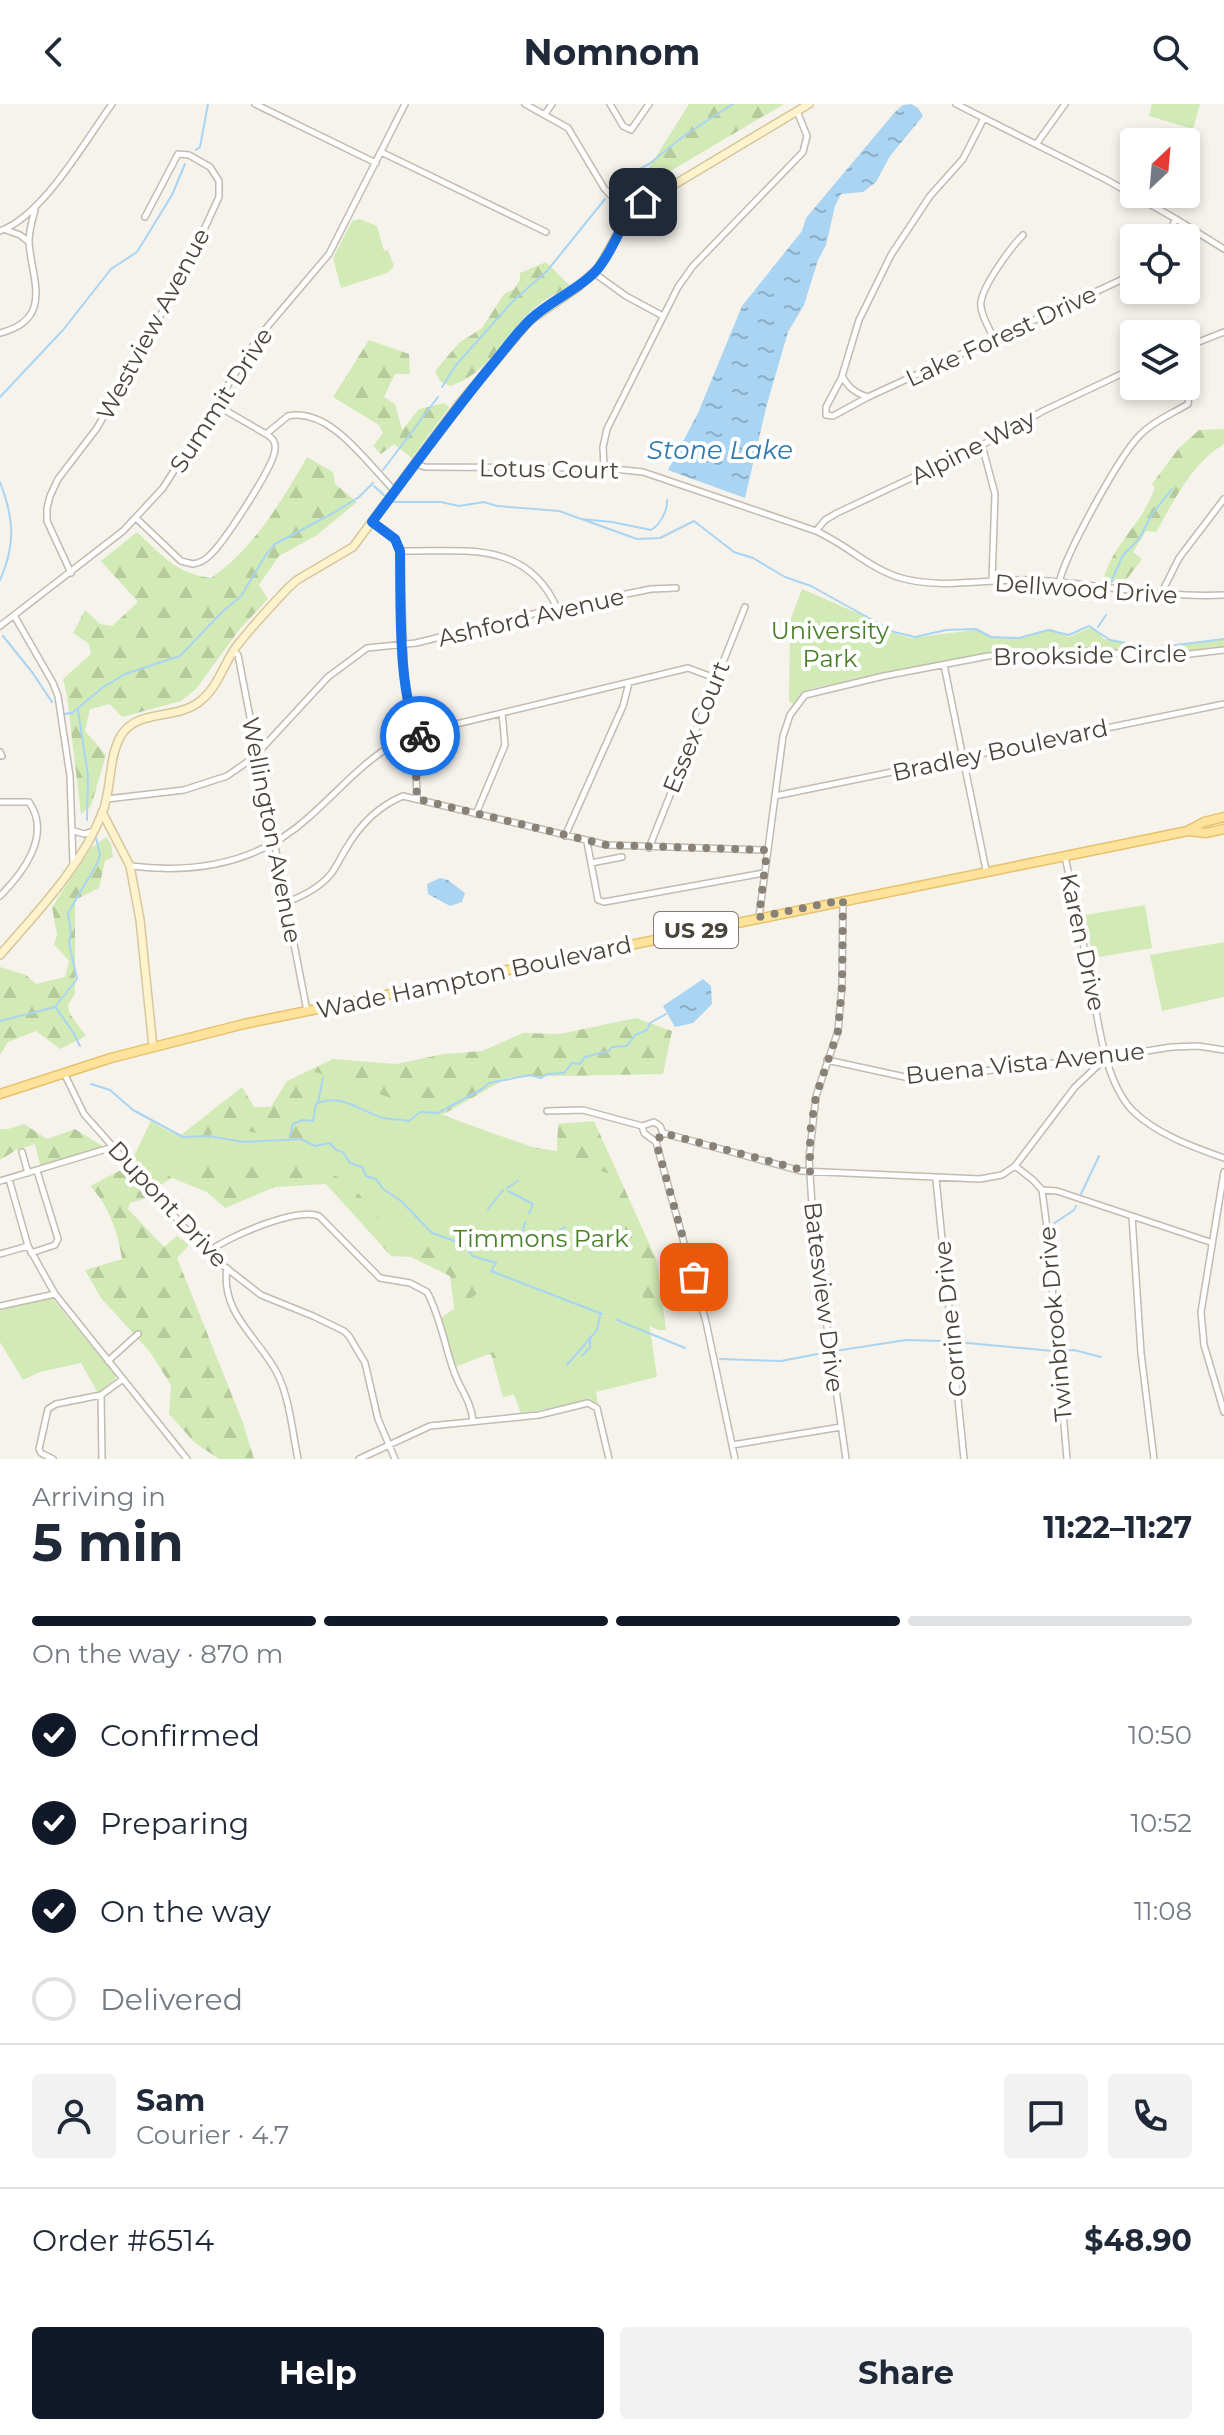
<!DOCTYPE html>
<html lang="en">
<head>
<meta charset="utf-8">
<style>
	:root { --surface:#fff; --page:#f2f2f3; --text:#1f2937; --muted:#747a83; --line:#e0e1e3; --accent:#111827 }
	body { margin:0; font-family:Montserrat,sans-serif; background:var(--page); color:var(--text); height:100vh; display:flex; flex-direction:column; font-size:30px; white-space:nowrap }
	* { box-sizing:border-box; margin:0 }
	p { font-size:26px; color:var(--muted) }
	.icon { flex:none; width:44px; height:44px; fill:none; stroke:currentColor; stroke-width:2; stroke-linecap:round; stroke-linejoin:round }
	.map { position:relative; height:1355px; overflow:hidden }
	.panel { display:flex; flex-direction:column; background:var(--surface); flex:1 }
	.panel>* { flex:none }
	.needle { width:52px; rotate:26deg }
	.buttons { position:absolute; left:1120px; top:24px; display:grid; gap:16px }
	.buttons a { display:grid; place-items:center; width:80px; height:80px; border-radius:8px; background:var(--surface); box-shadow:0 4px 12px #0003; font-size:40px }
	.pin { position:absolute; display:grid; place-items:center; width:68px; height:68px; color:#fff; margin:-34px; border-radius:16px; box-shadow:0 4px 12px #0006 }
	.courier { position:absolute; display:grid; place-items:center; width:80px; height:80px; margin:-40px; border:6px solid #1a73e8; border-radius:50%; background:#fff; color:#222; box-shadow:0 2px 10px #0007 }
	.summary em { font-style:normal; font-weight:700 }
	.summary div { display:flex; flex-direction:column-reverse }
	.summary { display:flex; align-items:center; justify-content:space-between; height:136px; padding:0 32px }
	h1 { font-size:52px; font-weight:700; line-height:60px }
	.bar { display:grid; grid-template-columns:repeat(4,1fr); gap:12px 8px; align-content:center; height:96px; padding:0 32px }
	.bar i { height:10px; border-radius:6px; background:var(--line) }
	.bar .current { background:var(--accent) }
	.bar p { grid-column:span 4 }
	.line { display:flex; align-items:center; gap:20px; padding:0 32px; border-top:2px solid var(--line) }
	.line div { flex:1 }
	.round { display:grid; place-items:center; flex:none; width:84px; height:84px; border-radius:8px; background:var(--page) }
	ol { padding:0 32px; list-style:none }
	li { display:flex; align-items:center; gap:24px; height:88px }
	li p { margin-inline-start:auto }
	li .icon { padding:8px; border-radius:50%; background:var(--accent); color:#fff; stroke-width:4 }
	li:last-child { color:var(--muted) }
	li i { width:44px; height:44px; border:4px solid var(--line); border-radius:50% }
	.action { display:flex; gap:16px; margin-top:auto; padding:16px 32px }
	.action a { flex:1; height:92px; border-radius:8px; background:var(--accent); color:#fff; font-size:32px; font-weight:700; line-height:92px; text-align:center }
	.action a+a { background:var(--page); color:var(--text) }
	header { display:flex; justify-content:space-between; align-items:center; height:104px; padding:0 32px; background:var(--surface); font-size:36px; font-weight:700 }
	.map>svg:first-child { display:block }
</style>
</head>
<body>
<header><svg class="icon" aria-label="back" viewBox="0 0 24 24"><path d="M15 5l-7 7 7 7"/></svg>Nomnom<svg class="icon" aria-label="search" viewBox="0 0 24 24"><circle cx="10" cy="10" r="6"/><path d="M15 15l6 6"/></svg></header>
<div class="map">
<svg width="1224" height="1355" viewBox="0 0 1224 1355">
	<defs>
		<pattern id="forest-firs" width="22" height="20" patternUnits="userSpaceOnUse" patternTransform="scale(2)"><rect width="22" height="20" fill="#d2eab5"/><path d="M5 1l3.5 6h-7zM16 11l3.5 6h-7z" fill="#b6ca9c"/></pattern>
		<pattern id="water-ripples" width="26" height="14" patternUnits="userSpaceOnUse" patternTransform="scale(2)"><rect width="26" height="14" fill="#a9d4f2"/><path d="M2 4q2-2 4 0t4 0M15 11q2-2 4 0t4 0" fill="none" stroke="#8caec5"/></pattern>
	</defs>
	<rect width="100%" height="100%" fill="#f6f3ec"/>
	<path fill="url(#forest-firs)" d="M689,0H784L633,89Z
		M546,158L570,182C559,188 547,194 537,202C506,227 491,269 450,282L440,277L435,267L459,239L482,224L504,190L514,185L520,176V169Z
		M369,236L409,250L410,270H395L384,293L395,300L402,326L419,305L444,299L449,303L412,354L394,340L381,350L373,342L383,329L379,321L333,293Z
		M1224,325V340C1192,359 1174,397 1156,428L1146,427L1133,448L1142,455L1123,480L1103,477C1113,438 1142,422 1155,383L1152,380L1179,344L1199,326Z
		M307,353L333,368L335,380L357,398L317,431L279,452L259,481L268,495L239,526L196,585L181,597L122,613L110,600L90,605L85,627L106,651L91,702L81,710L67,592L63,575L91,550L89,540L73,529L85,506L100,520L112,522L138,498L101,457L137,428C162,451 175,469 211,474C253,445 282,397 307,353Z
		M106,733L111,739L113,753L105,757L99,784L75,796V890L68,901L70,910L86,932L60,945L36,927L8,938L0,951V863L26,871L36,880L65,873L69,857L54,840L57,830L52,803L91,744Z
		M636,914L672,927L663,970L509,973L442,1011L531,1043L557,1047L558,1020L594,1017L657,1157L666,1226H658L635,1215L459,1116L520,1289L503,1293L491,1250L461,1257L450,1172L411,1153L391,1152L326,1080L275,1083L225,1104L207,1088L172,1074L158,1083L137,1060L154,1025L181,1031L242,983L254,1003H271L287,977L333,955L396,960L444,950L482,947L523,929L560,930Z
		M24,1020L47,1035L75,1025L104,1043L40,1061L35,1040L16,1046L0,1056V1025H8Z
		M123,1065L146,1094L130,1099L128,1105L164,1143L177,1132L189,1141L177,1154L243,1319L254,1355H219L194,1338L169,1310L171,1281L150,1248L101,1194L85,1166L122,1155C118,1128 109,1102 90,1082Z"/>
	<path fill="#d2eab5" d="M1152,0H1200L1193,25L1149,12Z
		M360,115L377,122L384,147L388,146L394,162L387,169L341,184L333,154L352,117Z
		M802,485L878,518L887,527L910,534L975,526L994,533L1017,534L1052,525L1069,533L1090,524L1096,526L1104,535L1147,543L1224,535V544L1169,550L1068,545L987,550L813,584L803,588L793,600L789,597L790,517Z
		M1145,801L1152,844L1093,854L1085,811Z
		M1224,838V893L1162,907L1150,851Z
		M316,968L610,1070L648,1211L657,1273L596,1288L598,1300L585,1297L521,1310L506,1268L493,1248L453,1264L440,1214L477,1190C472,1180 467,1164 459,1156C444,1141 417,1136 398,1136L352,1082L326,1066L201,1051L152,1083L131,1058L151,1017L180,1034L188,1036L196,1030L209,1034L212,1029L236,1032L246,1027L318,1042L298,975Z
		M49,1193L53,1195L115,1271V1275L98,1289L81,1259L40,1268L23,1276L0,1238V1205Z"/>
	<path fill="url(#water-ripples)" d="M911,0L918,4L923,12L890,52L876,78L863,88L841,90L835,102L826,141L818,156L804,201L788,228L767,300L745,394L668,366L698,309L742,202L802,127L806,114L895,8L903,1Z
		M440,774L448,776L465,789L462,798L450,802L428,790L427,780Z
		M703,875L711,882L712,900L693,919L675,923L663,902Z"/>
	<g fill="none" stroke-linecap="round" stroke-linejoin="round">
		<path stroke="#a9d4f2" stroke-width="2" d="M196,46L200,43L208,0
			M613,85L625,73L649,60L685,31L733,0
			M442,283L456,261L512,198L547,167L605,95
			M0,293L63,226L111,165L137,148L172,91L185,60
			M383,366L438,293
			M0,378C14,414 16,440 0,476
			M374,382L385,392
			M394,398H441L459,402L484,398L497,402L559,407L637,435L660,434L694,417L734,448L753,454L785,473L811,482L894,528L915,533L946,526L976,525L991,533L1019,534L1048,526L1069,531L1089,522L1110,536L1153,544L1224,535
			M581,415L612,418L651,426C660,421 668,406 667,396
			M1111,478L1123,451L1139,435L1152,410L1172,385
			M1098,523L1106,511
			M3,532L32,568L52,598
			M78,606L88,672L87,716
			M64,610L72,609L102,584L125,570L180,552L221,509L241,492L267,449L275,440L335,408L359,393L373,379
			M56,904L73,928L80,942
			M0,917L55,903L77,875L69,839L71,829L68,809L98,758L100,750L96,734
			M91,980L110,986L133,1006L183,1033L209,1032L244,1038L301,1035L315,1042L330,1039L336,1046L343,1048L350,1059L362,1063L366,1072L376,1075L383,1085L401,1097L432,1129L463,1140L473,1152L496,1159L491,1167L602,1210
			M318,998L323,974
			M290,1032L293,1020L303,1016L313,1017L316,1000C340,988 360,1007 383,1014C392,1016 400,1015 409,1017L420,1008L438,1009L482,985L489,979L530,971L541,974L547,970L564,969L572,959L580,960L585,953L609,947L612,943L627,942L635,931L647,926L650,919L666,910
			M507,1084L518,1077
			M508,1087L533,1100L529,1110
			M1081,1090L1099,1052
			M488,1105L503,1086
			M525,1118L522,1129L523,1142L552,1132L565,1123
			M1053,1120L1074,1106L1076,1102
			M617,1216L685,1244
			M957,1238L1052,1247
			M835,1247L906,1236L941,1237
			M1061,1247L1074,1246L1101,1253
			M582,1252L590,1243V1233
			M720,1255L781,1257L823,1249
			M567,1261L597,1226L600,1211"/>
		<defs>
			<path id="street" d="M255,0L376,59
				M525,0L568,24L604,84L629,111
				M610,0L623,22L631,26L649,0
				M956,0L1105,75L1176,115L1224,145
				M545,10L552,0
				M984,14L963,55L930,92L891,151L859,216L842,272C848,283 855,289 868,293L1134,170
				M1037,39L1065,0
				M381,48L546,128
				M6,126L20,131L29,138
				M0,127C43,112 85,37 112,0
				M1166,134L1176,115
				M594,169L626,192L663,212
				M0,229C55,215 31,174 29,138C29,127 32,116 35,106
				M994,235C990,225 979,209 981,198C983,181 1011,143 1023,131
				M1186,243L1224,228
				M842,273L826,303V311L833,312L868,293
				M266,330L288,312C331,303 368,361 395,387
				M982,341L995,390L992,477
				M416,360L425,363L604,364L643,368L816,427C846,440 870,465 901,474C944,486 991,474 1035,476C1099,480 1160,494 1224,491
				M604,364L603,343L607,325L678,183L693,162L803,48L807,32L797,7
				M136,414L181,457L193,460C199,459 204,457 209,452C223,440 275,361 275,345C276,337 272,334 266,330L216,301
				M372,418L395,435L400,447L405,586L415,626
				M816,427L825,416L837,409L994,335L1043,307L1134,264
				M400,447C463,448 526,435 557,504
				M71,469L47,417V404L50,392L58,375L97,324L183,171L219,93V77L210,63L189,51L178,50L145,113
				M1059,479C1065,451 1120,350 1141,330C1155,316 1172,310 1188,300L1189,290L1184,282
				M1161,490L1179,454L1224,395
				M15,513L53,579L58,592L70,672L73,759
				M0,522L123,427L163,384L257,235L329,150L405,0
				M233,547L238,551L307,907
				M944,561L986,766
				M419,629L688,564L715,574
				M0,648L2,652
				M775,692L1224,600
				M107,695L184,686L227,672L253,654L328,573L367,544L416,539L557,504L651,485L676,484
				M417,695L415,637L420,634L418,627
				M0,698H29C52,731 23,769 0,792
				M476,710L505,641L502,609
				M74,727L84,730L92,728
				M565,732L623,602L629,579
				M587,738L598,796L604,798L764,769
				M649,744L745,503
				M1065,752C1073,792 1082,832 1090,873C1098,913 1103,975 1132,1006C1156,1030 1193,1043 1224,1054
				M591,759L622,753
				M131,762C196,770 259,759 309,713C342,684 369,650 409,632
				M843,796L842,882L838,927L816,992L809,1055L814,1132L846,1355
				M287,798C303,792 319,784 330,771C337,763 341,752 347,743C360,721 379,702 403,692L607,741L767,746
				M759,813L783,632L790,611L805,591L884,572L988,552L1087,547L1164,553L1224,546
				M827,956L914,975L1107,953L1172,943L1198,942L1224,946
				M64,969L84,1010L207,1149L261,1191L313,1212L344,1227L349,1232L365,1259L378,1315L395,1355
				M547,1007L583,1006L642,1022L654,1018L660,1022L663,1029L801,1067L980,1075L1002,1071L1015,1062L1075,983L1107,953
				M642,1022L644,1029L656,1038
				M663,1029L656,1038L706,1218L735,1355
				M22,1048L28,1069
				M1015,1062L1033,1076L1042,1086L1057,1087L1210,1138
				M1224,1068L1201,1208L1204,1241L1224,1308
				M9,1075L28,1142L55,1190
				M936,1075L964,1355
				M0,1077L113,1043
				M1042,1086L1047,1124L1067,1355
				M1132,1112L1141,1249L1154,1355
				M31,1149L55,1141L58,1135L37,1067
				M207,1149C226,1133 297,1103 319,1112L380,1174L410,1179L427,1188C440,1212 444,1239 453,1265C459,1284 471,1296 473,1317
				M0,1150L28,1142
				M227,1164C220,1209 259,1234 277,1269C290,1295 292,1327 298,1355
				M0,1202L55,1190L187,1355
				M108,1257L138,1230
				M101,1291L123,1275
				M732,1341L841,1323
				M53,1355L41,1349L39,1345L48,1305L56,1300L101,1291L102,1355
				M359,1355L430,1322L539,1311L588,1299L597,1304L609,1355"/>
			<path id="secondary" d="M102,708L130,762L140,816L153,943
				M0,851C38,807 82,762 103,707C112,683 108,652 122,630C139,605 176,616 199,598C218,584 223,561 236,543C252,522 271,502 289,483L297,476L353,443L459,300L529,217L577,184L599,163L629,111L637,103L809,0"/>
			<path id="primary" d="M1189,726L1204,718L1224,713
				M0,990L111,954L244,920L1188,727L1206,729L1224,725"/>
		</defs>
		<use href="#street" stroke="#c2bbae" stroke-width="8"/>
		<use href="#secondary" stroke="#d6c79b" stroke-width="10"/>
		<use href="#primary" stroke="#e6c16a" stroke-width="11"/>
		<use href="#street" stroke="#fff" stroke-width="5"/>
		<use href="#secondary" stroke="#fff3cd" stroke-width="7"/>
		<use href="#primary" stroke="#ffe39c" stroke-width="8"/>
	</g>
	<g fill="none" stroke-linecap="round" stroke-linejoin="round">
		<path stroke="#878178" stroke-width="8" stroke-dasharray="0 14.4" d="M420,632L415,637L417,695L607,741L767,746L759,813L843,796L842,882L838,927L816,992L810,1029V1068L663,1029L656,1038L694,1173"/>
		<path stroke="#1a73e8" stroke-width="10" d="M420,632C397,592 401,497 400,447L395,435L372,418C411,366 449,313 491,262C504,247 516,229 531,215C550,197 576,187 595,168C615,147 619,116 643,98"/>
	</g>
	<g text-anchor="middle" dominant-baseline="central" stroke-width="8" stroke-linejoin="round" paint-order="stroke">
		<rect fill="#fff" stroke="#817c74" stroke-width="2" x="654" y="808" width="84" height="36" rx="6"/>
		<g font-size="22" font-weight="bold" fill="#4b4439">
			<text x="696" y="826">US 29</text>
		</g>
		<g font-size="24" fill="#4b4439" stroke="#fff">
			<text transform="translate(153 220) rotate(-62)">Westview Avenue</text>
			<text transform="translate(1001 232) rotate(-25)">Lake Forest Drive</text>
			<text transform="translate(221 296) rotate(-57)">Summit Drive</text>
			<text transform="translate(973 343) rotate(-27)">Alpine Way</text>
			<text transform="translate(549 365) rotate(1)">Lotus Court</text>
			<text transform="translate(1086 485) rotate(4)">Dellwood Drive</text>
			<text transform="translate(531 513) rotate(-13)">Ashford Avenue</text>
			<text transform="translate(1090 551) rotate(-1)">Brookside Circle</text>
			<text transform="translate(696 623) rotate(-68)">Essex Court</text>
			<text transform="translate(1000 646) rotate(-12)">Bradley Boulevard</text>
			<text transform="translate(272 726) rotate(79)">Wellington Avenue</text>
			<text transform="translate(1083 838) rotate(78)">Karen Drive</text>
			<text transform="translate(474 873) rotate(-12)">Wade Hampton Boulevard</text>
			<text transform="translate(1025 959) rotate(-6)">Buena Vista Avenue</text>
			<text transform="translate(168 1100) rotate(47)">Dupont Drive</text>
			<text transform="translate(824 1193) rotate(83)">Batesview Drive</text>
			<text transform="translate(950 1215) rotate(-96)">Corrine Drive</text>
			<text transform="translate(1055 1220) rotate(-95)">Twinbrook Drive</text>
		</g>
		<g font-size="24" fill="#4a7f2a" stroke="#fff">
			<text x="830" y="526">University<tspan x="830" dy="28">Park</tspan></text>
			<text x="541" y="1134">Timmons Park</text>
		</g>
		<g font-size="26" font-style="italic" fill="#2e7ab2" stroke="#fff">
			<text x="720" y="346">Stone Lake</text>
		</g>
	</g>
</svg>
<div class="buttons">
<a><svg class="needle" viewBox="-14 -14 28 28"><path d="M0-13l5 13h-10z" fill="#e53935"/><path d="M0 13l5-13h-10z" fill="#747a83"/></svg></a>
<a><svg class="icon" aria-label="locate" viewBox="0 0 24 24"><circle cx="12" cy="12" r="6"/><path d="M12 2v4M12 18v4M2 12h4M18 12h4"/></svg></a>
<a><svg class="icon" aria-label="layers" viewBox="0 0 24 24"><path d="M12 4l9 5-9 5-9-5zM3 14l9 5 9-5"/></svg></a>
</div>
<div class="pin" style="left:694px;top:1173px;background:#ea580c"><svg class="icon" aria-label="bag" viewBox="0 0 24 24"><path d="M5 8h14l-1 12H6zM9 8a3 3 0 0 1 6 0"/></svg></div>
<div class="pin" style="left:643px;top:98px;background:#1f2937"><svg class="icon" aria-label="home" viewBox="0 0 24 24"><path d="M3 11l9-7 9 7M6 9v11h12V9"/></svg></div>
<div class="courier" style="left:420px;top:632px"><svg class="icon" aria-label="bike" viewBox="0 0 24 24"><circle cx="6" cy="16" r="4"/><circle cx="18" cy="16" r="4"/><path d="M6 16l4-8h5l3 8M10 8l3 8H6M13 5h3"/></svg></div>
</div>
<section class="panel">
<div class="summary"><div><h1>5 min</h1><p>Arriving in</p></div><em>11:22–11:27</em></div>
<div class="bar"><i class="current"></i><i class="current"></i><i class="current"></i><i></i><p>On the way · 870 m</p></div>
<ol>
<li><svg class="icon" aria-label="check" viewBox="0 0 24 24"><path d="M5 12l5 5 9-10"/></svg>Confirmed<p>10:50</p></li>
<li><svg class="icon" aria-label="check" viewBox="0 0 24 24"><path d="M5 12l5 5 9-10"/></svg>Preparing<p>10:52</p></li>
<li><svg class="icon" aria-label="check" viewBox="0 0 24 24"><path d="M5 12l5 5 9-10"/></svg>On the way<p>11:08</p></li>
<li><i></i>Delivered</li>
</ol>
<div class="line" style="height:144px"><a class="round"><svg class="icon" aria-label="person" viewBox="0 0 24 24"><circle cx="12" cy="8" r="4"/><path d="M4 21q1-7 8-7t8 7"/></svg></a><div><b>Sam</b><p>Courier · 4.7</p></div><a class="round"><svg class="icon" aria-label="chat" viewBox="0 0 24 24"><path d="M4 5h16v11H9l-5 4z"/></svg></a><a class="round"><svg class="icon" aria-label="phone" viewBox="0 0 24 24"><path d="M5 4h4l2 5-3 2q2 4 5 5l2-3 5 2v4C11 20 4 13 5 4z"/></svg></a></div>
<div class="line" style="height:104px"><div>Order #6514</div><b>$48.90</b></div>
<div class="action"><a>Help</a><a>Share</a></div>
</section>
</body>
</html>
